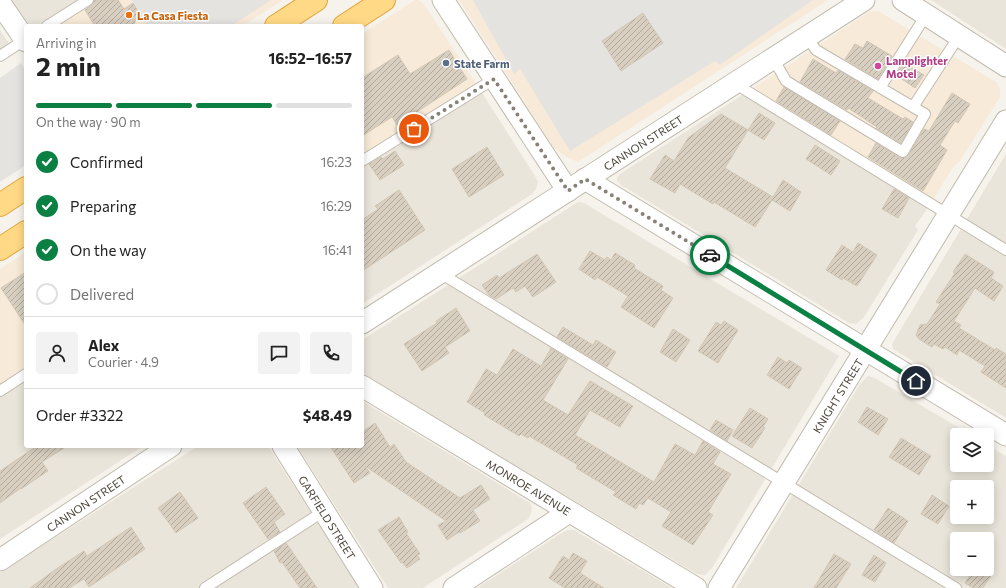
<!DOCTYPE html>
<html lang="en">
<head>
<meta charset="utf-8">
<style>
	:root { --surface:#fff; --page:#f2f2f2; --text:#222; --muted:#767676; --line:#e0e0e0; --accent:#0b8043 }
	body { margin:0; font-family:Commissioner,sans-serif; background:var(--page); color:var(--text); height:100vh; display:flex; flex-direction:column; font-size:15px; white-space:nowrap }
	* { box-sizing:border-box; margin:0 }
	p { font-size:13px; color:var(--muted) }
	.icon { flex:none; width:22px; height:22px; fill:none; stroke:currentColor; stroke-width:2; stroke-linecap:round; stroke-linejoin:round }
	.map { position:relative; flex:1; overflow:hidden }
	.sheet { position:absolute; left:24px; top:24px; width:340px; height:424px; display:flex; flex-direction:column; background:var(--surface); border-radius:4px; box-shadow:0 2px 10px #0003 }
	.sheet>* { flex:none }
	.tools { position:absolute; left:950px; top:428px; display:grid; gap:8px }
	.tools a { display:grid; place-items:center; width:44px; height:44px; border-radius:4px; background:var(--surface); box-shadow:0 2px 10px #0003; font-size:20px }
	.pin { position:absolute; display:grid; place-items:center; width:34px; height:34px; color:#fff; margin:-17px; border:2px solid #fff; border-radius:50%; box-shadow:0 1px 4px #0007 }
	.courier { position:absolute; display:grid; place-items:center; width:40px; height:40px; margin:-20px; border:3px solid #0b8043; border-radius:50%; background:#fff; color:#222; box-shadow:0 1px 5px #0007 }
	.summary em { font-style:normal; font-weight:700 }
	.summary div { display:flex; flex-direction:column-reverse }
	.summary { display:flex; align-items:center; justify-content:space-between; height:68px; padding:0 12px }
	h1 { font-size:26px; font-weight:700; line-height:30px }
	.bar { display:grid; grid-template-columns:repeat(4,1fr); gap:6px 4px; align-content:center; height:48px; padding:0 12px }
	.bar i { height:5px; border-radius:3px; background:var(--line) }
	.bar .on { background:var(--accent) }
	.bar p { grid-column:span 4 }
	.line { display:flex; align-items:center; gap:10px; padding:0 12px; border-top:1px solid var(--line) }
	.line div { flex:1 }
	.round { display:grid; place-items:center; flex:none; width:42px; height:42px; border-radius:4px; background:var(--page) }
	ol { padding:0 12px; list-style:none }
	li { display:flex; align-items:center; gap:12px; height:44px }
	li p { margin-inline-start:auto }
	li .icon { padding:4px; border-radius:50%; background:var(--accent); color:#fff; stroke-width:4 }
	li:last-child { color:var(--muted) }
	li i { width:22px; height:22px; border:2px solid var(--line); border-radius:50% }
	.map>svg:first-child { display:block }
</style>
</head>
<body>
<div class="map">
<svg width="1006" height="588" viewBox="0 0 1006 588">
	<defs>
		<pattern id="building-hatch" width="6" height="6" patternUnits="userSpaceOnUse"><rect width="6" height="6" fill="#d8cfc1"/><path d="M-1 1l2-2M0 6l6-6M5 7l2-2" fill="none" stroke="#b1aa9e"/></pattern>
	</defs>
	<rect width="100%" height="100%" fill="#f6f3ec"/>
	<path fill="#eae5da" fill-rule="evenodd" d="M9,0H88L47,26H26Z
		M931,0H1006V49Z
		M0,30L12,48L0,56Z
		M479,88L535,176L538,182L536,189L532,194L362,304V161Z
		M747,92L930,205L915,226L918,230L864,317L856,324L849,323L621,185L617,181V178L620,174Z
		M1006,154V418L901,354L893,349L892,344Z
		M578,202L584,203L839,356L712,568L705,575L697,574L362,373V340Z
		M26,374V446H143L0,539V391Z
		M868,376L875,378L971,435H957V465H987V445L1006,456V588H736L860,384ZM957,487H987V517H957ZM957,539H987V569H957Z
		M362,401L530,503L532,508L531,514L528,519L423,588H388L297,446H362Z
		M198,446H268L360,588H0V573Z
		M568,530H574L672,588H477L560,534Z"/>
	<path fill="#f7ead8" d="M88,0H283L242,26H47Z
		M415,0H418L423,3L479,88L362,161V34Z
		M459,0H828L578,162L566,157L554,148Z
		M874,11H878L996,82L1000,89V97L960,161L953,167L930,205L747,92L869,12Z
		M26,252V374L0,391V269Z"/>
	<path fill="#e5e3e0" d="M132,0H271L231,26H147Z
		M473,0H813L720,65L715,61L570,151L520,69L514,74Z
		M21,63L26,71V165L0,182V78Z"/>
	<path fill="url(#building-hatch)" stroke="#d3c7b4" d="M94,0H118L124,9L133,3L139,13L133,26H95L85,10L92,5Z
		M643,13L663,43L621,71L602,41Z
		M867,41L892,56L878,79L845,59L855,44L863,48Z
		M449,50L467,79L397,125L392,117L362,136V78L398,55L410,74Z
		M813,59L836,73L838,70L873,91L868,98L903,119L905,117L913,122L901,143L876,128L877,127L848,108L847,110L800,82Z
		M904,63L924,75L915,88L896,75Z
		M784,87L840,121L831,135L776,101Z
		M952,93L970,104L958,123L955,121L940,145L947,150L923,191L868,157L876,143L900,158L907,157L924,129L929,131Z
		M759,113L775,123L764,140L748,130Z
		M721,114L748,130L725,168L773,197L783,180L801,192L790,211L772,200L755,227L714,202L713,204L680,184L675,193L650,179L665,155L674,161L688,138Z
		M815,145L840,161L831,175L806,159Z
		M487,147L504,175L469,197L452,169Z
		M395,151L404,165L380,180L369,164L381,157L383,159Z
		M894,189L909,198L898,218L882,209Z
		M399,190L425,230L362,271V220L378,209L375,206Z
		M858,243L877,255L857,286L843,278L842,280L826,270L842,245L853,252Z
		M590,251L605,260L607,257L611,260L615,253L635,265L634,268L663,286L661,290L673,298L654,328L621,307L628,296L597,277L595,280L579,269Z
		M537,254L556,282L533,297L525,286L516,292L513,288L496,299L489,295L482,285L497,275L499,278Z
		M965,254L994,272L991,278L1003,286L994,301L975,288L954,321L961,325L959,328L995,350L996,348L1006,354V388L981,372L985,366L959,350L957,355L945,347L943,349L934,344L932,347L919,339L916,335L920,325L927,324L940,304L936,302L955,273L953,272Z
		M26,272V326L1,288Z
		M456,308L470,331L445,347L449,353L422,371L404,344L437,323L436,321Z
		M724,321L738,330L718,363L698,351L716,322L721,325Z
		M563,327L593,345L596,340L616,352L607,367L557,337Z
		M673,329L690,340L676,362L660,352Z
		M551,348L568,359L543,400L568,415L590,381L633,406L620,427L590,410L575,435L654,482L675,444L695,455L703,441L720,452L713,464L731,474L708,512L713,515L693,545L662,526L671,512L648,498L643,505L639,503L636,509L613,495L616,492L576,468L578,465L529,436L528,438L521,434L519,436L484,415L485,413L467,402L486,369L497,375L513,349L541,366Z
		M778,357L787,363L789,360L802,368L789,389L767,375Z
		M867,407L888,419L878,435L858,422Z
		M750,408L768,419L763,427L765,428L752,448L732,436Z
		M716,420L733,430L727,441L710,430Z
		M375,423L390,447L394,444L406,462L460,498L481,485L490,499L473,510L480,521L460,533L459,532L447,540L438,525L446,521L365,466L370,473L354,483L330,446H362V432Z
		M901,438L931,456L919,475L889,457Z
		M37,446H67L42,462L48,471L21,489V488L0,503V471Z
		M266,487L285,514L274,522L280,532L268,539L243,503Z
		M180,492L198,518L176,533L158,508Z
		M932,495L949,506L938,524L921,514Z
		M888,508L908,521L894,543L874,530Z
		M399,517L408,532L406,533L420,554L417,555L420,559L407,568L402,562L401,563L378,530Z
		M131,527L145,549L89,587L84,579L69,588H30L56,569L84,551L87,556Z
		M286,543L291,550L317,588H300L282,562L280,563L274,551Z
		M573,553L587,561L580,573L604,588H565L549,578L563,556L569,560Z
		M834,554L851,564L836,588H814Z
		M874,555L886,563L875,582L862,575Z
		M974,569H984L992,574L983,588H973L965,583Z"/>
	<g fill="none" stroke-linecap="round" stroke-linejoin="round">
		<defs>
			<path id="service" d="M47,26L88,0
				M0,56L26,39
				M773,58L786,81L903,152L925,114L816,50L807,37
				M734,83L1006,250
				M880,88L926,15
				M913,107L959,36
				M362,161L494,79
				M440,273L956,588
				M0,391L26,374
				M205,588L324,511"/>
			<g id="minor">
				<path d="M443,0L568,191"/>
				<path d="M903,0L1006,66"/>
				<path d="M0,3L26,41"/>
				<path d="M585,179L1006,435"/>
				<path id="s1" d="M362,323L864,0"/>
				<path id="s2" d="M362,386L696,588"/>
				<path id="s3" d="M283,446L372,588"/>
				<path id="s4" d="M0,560L171,446"/>
				<path d="M454,588L569,512"/>
				<path id="s5" d="M719,588L1006,121"/>
			</g>
			<path id="trunk" d="M276,26L316,0
				M344,26L384,0
				M0,205L26,188
				M0,249L26,232"/>
		</defs>
		<use href="#service" stroke="#c2bbae" stroke-width="12"/>
		<use href="#minor" stroke="#c2bbae" stroke-width="23"/>
		<use href="#trunk" stroke="#e0a43c" stroke-width="24"/>
		<use href="#service" stroke="#fff" stroke-width="10"/>
		<use href="#minor" stroke="#fff" stroke-width="21"/>
		<use href="#trunk" stroke="#ffd985" stroke-width="22"/>
	</g>
	<g fill="none" stroke-linecap="round" stroke-linejoin="round">
		<path stroke="#878178" stroke-width="4" stroke-dasharray="0 7.2" d="M414,129L494,79L568,191L585,179L710,255"/>
		<path stroke="#0b8043" stroke-width="5" d="M710,255L916,381"/>
	</g>
	<circle fill="#e8710a" stroke="#fff" stroke-width="1.5" cx="129" cy="15" r="4"/>
	<circle fill="#5c6f8a" stroke="#fff" stroke-width="1.5" cx="446" cy="63" r="4"/>
	<circle fill="#d1479c" stroke="#fff" stroke-width="1.5" cx="878" cy="66" r="4"/>
	<g text-anchor="middle" dominant-baseline="central" stroke-width="3" stroke-linejoin="round" paint-order="stroke">
		<g font-size="11" font-weight="bold" fill="#c56008" stroke="#fff" text-anchor="start">
			<text x="137" y="15">La Casa Fiesta</text>
		</g>
		<g font-size="11" font-weight="bold" fill="#b23c85" stroke="#fff" text-anchor="start">
			<text x="886" y="60">Lamplighter<tspan x="886" dy="13">Motel</tspan></text>
		</g>
		<g font-size="11" font-weight="bold" fill="#4e5e75" stroke="#fff" text-anchor="start">
			<text x="454" y="63">State Farm</text>
		</g>
		<g font-size="11" fill="#4b4439" stroke="#fff">
			<text stroke="none"><textPath href="#s1" startOffset="334">CANNON STREET</textPath></text>
			<text stroke="none"><textPath href="#s5" startOffset="226">KNIGHT STREET</textPath></text>
			<text stroke="none"><textPath href="#s2" startOffset="195">MONROE AVENUE</textPath></text>
			<text stroke="none"><textPath href="#s4" startOffset="103">CANNON STREET</textPath></text>
			<text stroke="none"><textPath href="#s3" startOffset="84">GARFIELD STREET</textPath></text>
		</g>
	</g>
</svg>
<div class="tools">
<a><svg class="icon" aria-label="layers" viewBox="0 0 24 24"><path d="M12 4l9 5-9 5-9-5zM3 14l9 5 9-5"/></svg></a>
<a>+</a>
<a>−</a>
</div>
<div class="pin" style="left:414px;top:129px;background:#ea580c"><svg class="icon" aria-label="bag" viewBox="0 0 24 24"><path d="M5 8h14l-1 12H6zM9 8a3 3 0 0 1 6 0"/></svg></div>
<div class="pin" style="left:916px;top:381px;background:#1f2937"><svg class="icon" aria-label="home" viewBox="0 0 24 24"><path d="M3 11l9-7 9 7M6 9v11h12V9"/></svg></div>
<div class="courier" style="left:710px;top:255px"><svg class="icon" aria-label="car" viewBox="0 0 24 24"><path d="M5 17H2v-5l4-1 3-4h7l3 4 3 1v5h-3M9 17h6M6 11h13"/><circle cx="7" cy="17" r="2"/><circle cx="17" cy="17" r="2"/></svg></div>
<section class="sheet">
<div class="summary"><div><h1>2 min</h1><p>Arriving in</p></div><em>16:52–16:57</em></div>
<div class="bar"><i class="on"></i><i class="on"></i><i class="on"></i><i></i><p>On the way · 90 m</p></div>
<ol>
<li><svg class="icon" aria-label="check" viewBox="0 0 24 24"><path d="M5 12l5 5 9-10"/></svg>Confirmed<p>16:23</p></li>
<li><svg class="icon" aria-label="check" viewBox="0 0 24 24"><path d="M5 12l5 5 9-10"/></svg>Preparing<p>16:29</p></li>
<li><svg class="icon" aria-label="check" viewBox="0 0 24 24"><path d="M5 12l5 5 9-10"/></svg>On the way<p>16:41</p></li>
<li><i></i>Delivered</li>
</ol>
<div class="line" style="height:72px"><a class="round"><svg class="icon" aria-label="person" viewBox="0 0 24 24"><circle cx="12" cy="8" r="4"/><path d="M4 21q1-7 8-7t8 7"/></svg></a><div><b>Alex</b><p>Courier · 4.9</p></div><a class="round"><svg class="icon" aria-label="chat" viewBox="0 0 24 24"><path d="M4 5h16v11H9l-5 4z"/></svg></a><a class="round"><svg class="icon" aria-label="phone" viewBox="0 0 24 24"><path d="M5 4h4l2 5-3 2q2 4 5 5l2-3 5 2v4C11 20 4 13 5 4z"/></svg></a></div>
<div class="line" style="height:52px"><div>Order #3322</div><b>$48.49</b></div>
</section>
</div>
</body>
</html>
